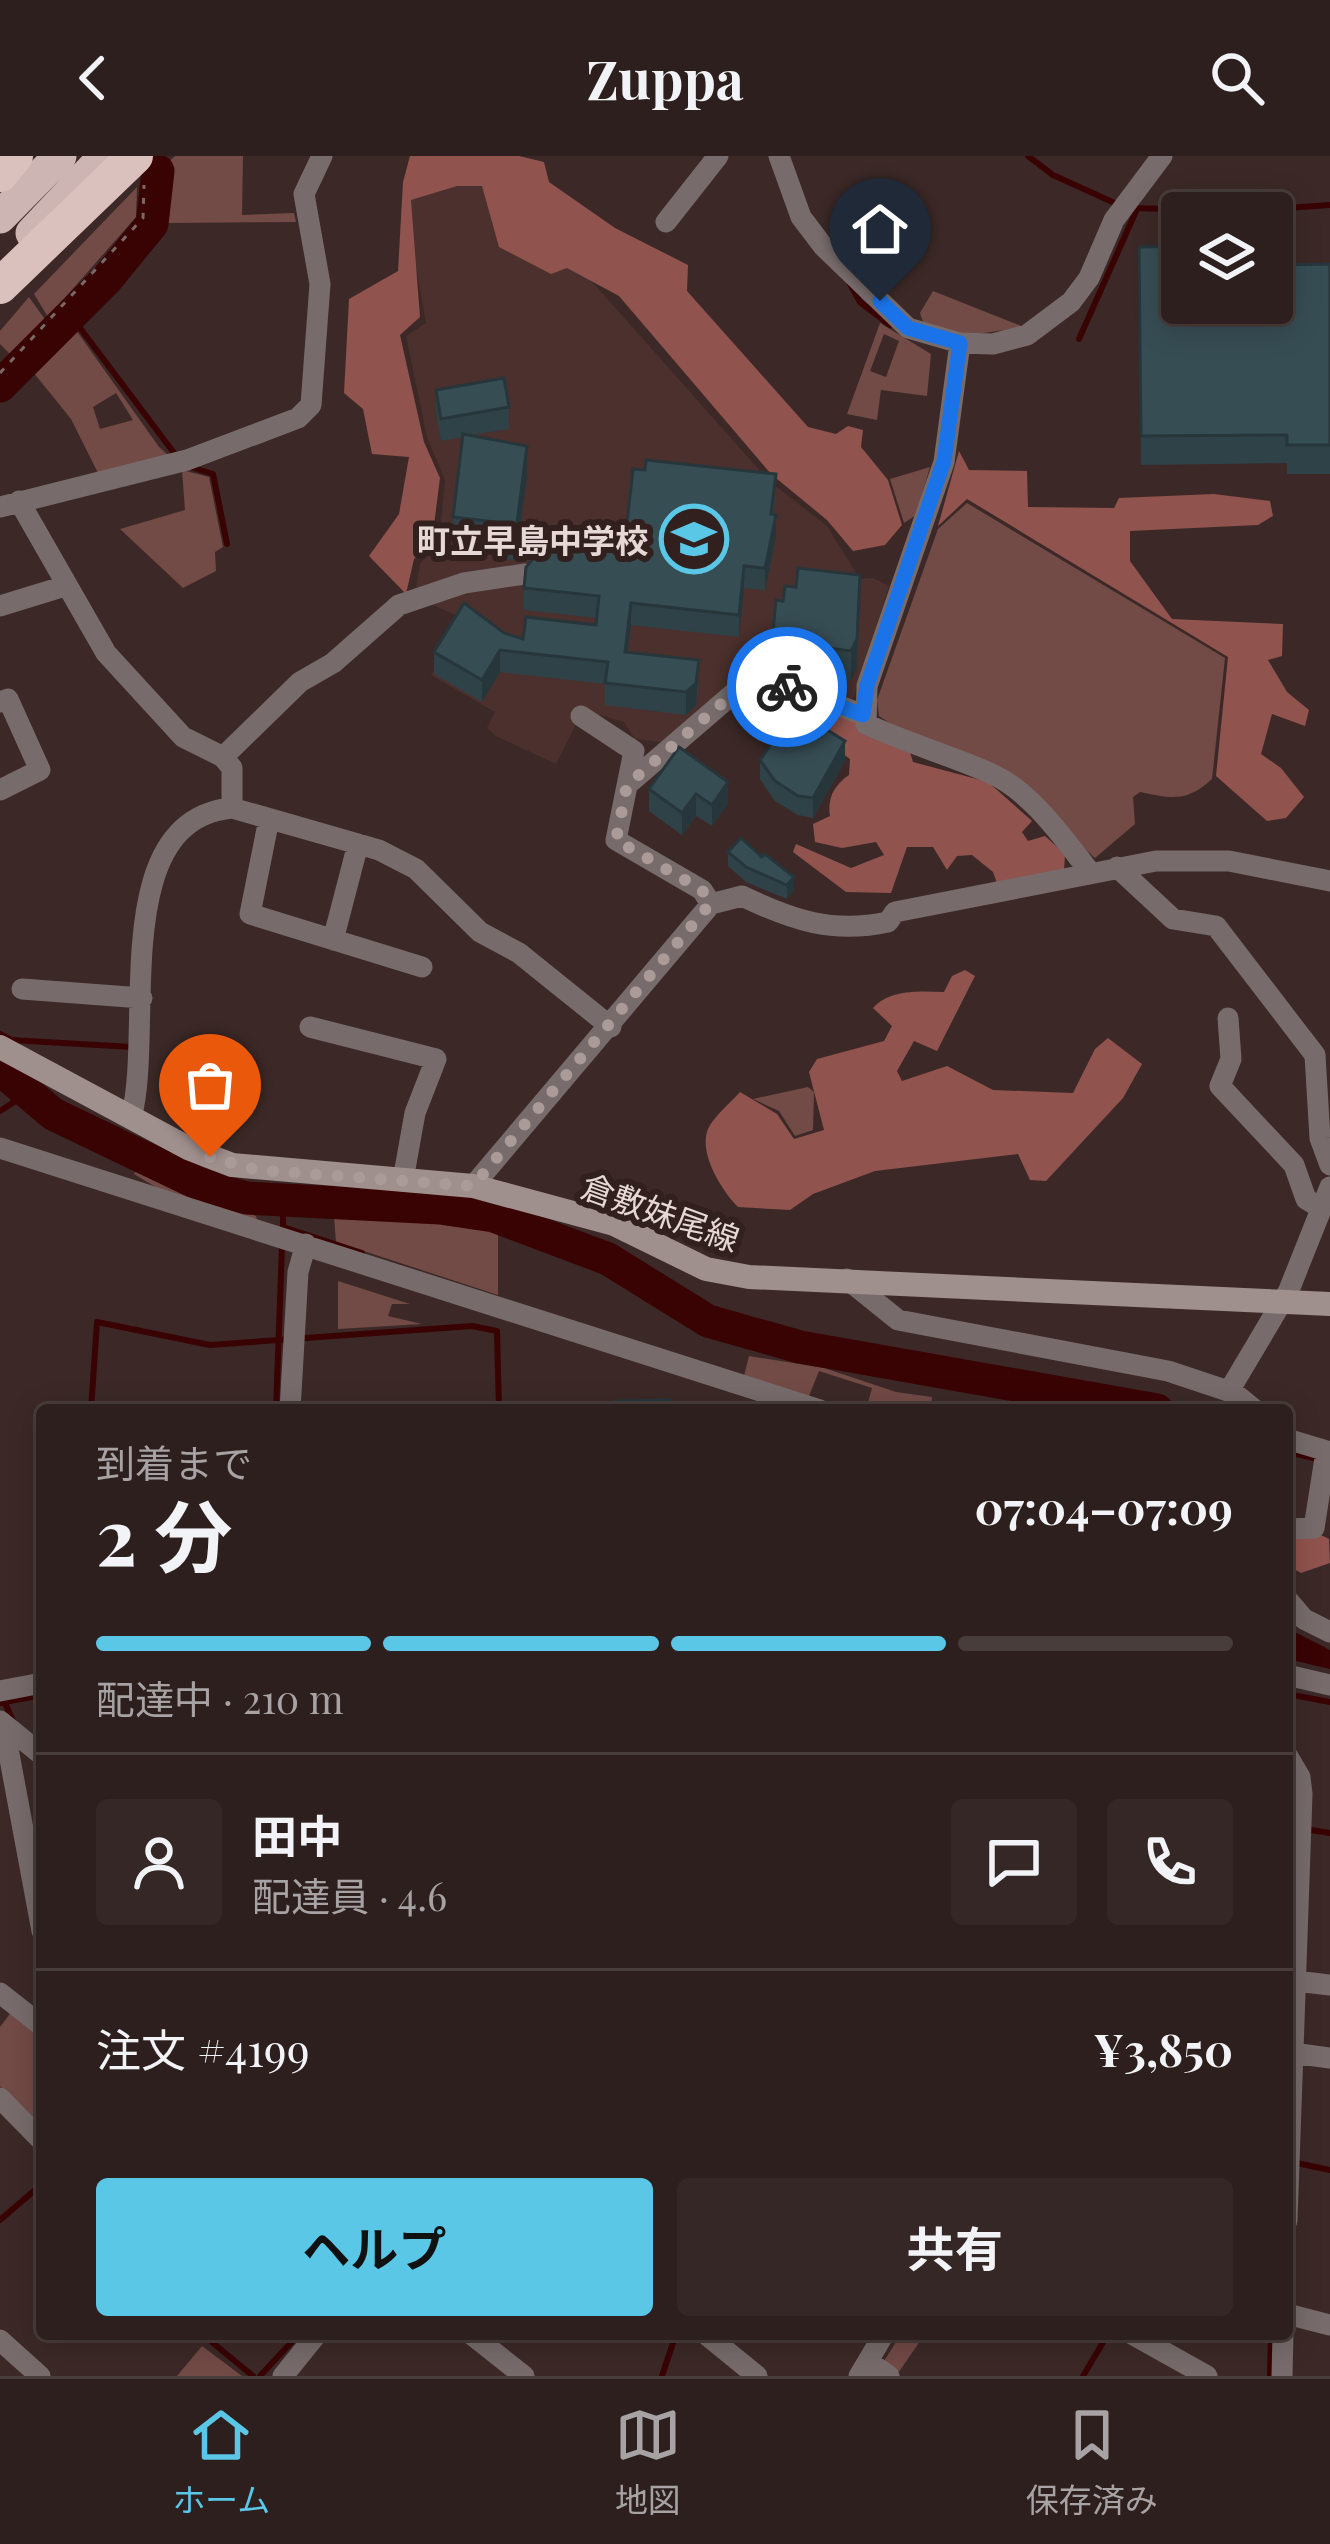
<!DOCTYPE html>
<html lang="ja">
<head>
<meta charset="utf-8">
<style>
	:root { --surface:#2d1f1d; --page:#352726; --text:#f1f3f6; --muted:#a7a2a4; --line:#483d3b; --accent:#5bc7e7 }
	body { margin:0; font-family:"Playfair Display","Noto Sans JP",serif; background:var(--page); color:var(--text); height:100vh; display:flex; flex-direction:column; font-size:45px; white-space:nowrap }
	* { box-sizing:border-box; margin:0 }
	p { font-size:39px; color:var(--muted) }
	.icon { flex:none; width:66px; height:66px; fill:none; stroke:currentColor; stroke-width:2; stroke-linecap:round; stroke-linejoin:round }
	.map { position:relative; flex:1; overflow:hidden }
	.side { position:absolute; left:36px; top:1248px; width:1257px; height:936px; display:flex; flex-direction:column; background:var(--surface); border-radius:12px; box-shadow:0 6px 30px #0003,0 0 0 3px var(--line) }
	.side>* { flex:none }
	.tools { position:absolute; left:1161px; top:36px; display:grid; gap:24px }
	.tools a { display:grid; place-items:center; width:132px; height:132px; border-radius:12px; background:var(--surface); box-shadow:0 6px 30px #0003,0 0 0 3px var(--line); font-size:60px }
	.pin { position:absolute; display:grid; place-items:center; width:102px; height:102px; color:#fff; margin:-123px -51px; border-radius:50% 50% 50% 0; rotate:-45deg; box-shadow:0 0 12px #0007 }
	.pin .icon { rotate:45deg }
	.courier { position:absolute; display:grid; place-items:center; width:120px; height:120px; margin:-60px; border:9px solid #1a73e8; border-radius:50%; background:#fff; color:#222; box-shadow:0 3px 15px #0007 }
	.summary em { font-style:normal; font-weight:700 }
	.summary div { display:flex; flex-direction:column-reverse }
	.summary { display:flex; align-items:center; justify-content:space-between; height:204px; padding:0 60px }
	h1 { font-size:78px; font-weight:700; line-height:90px }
	.bar { display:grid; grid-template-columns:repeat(4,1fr); gap:18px 12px; align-content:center; height:144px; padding:0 60px }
	.bar i { height:15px; border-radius:9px; background:var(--line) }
	.bar .on { background:var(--accent) }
	.bar p { grid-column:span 4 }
	.line { display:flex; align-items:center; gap:30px; padding:0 60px; border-top:3px solid var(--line) }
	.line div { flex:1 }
	.round { display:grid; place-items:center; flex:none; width:126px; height:126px; border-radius:12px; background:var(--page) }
	.button { display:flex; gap:24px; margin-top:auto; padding:24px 60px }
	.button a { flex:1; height:138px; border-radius:12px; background:var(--accent); color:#111; font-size:48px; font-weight:700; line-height:138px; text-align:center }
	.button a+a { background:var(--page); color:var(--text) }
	header { display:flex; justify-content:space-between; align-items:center; height:156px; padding:0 60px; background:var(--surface); font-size:54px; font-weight:700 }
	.tab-bar { display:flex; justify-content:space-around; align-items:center; height:168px; border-top:3px solid var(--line); background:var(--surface); font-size:33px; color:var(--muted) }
	.tab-bar a { display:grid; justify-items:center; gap:6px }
	.tab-bar .on { color:var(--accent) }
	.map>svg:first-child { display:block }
</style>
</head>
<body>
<header><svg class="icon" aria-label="back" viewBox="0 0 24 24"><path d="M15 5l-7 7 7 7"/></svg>Zuppa<svg class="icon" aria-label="search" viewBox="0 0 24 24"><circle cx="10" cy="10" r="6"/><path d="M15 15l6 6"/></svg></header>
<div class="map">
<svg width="1330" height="2220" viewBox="0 0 1330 2220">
	<rect width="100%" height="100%" fill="#3c2927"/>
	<path fill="#4b302d" d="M472,21L595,129L769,325L827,370L860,423L873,422L889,430L850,552L773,523L772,517L757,516L668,587L635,583L624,566L583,554L556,608L496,580L487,572L495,556L431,519L465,464L415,440L420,408L439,387L445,324L427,281L406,180L426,167L403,37Z"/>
	<path fill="#724a46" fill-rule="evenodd" d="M175,0H243L242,59L294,57L296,66L166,67L164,10Z
		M137,31L136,61L48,161L34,138Z
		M933,135L1024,171L964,180L923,166L920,157Z
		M29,141L46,165L11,199L0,188V175Z
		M71,167L159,291L169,300L98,317L71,263L29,211ZM116,237L133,264L100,273L93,251Z
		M880,167L931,198L927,240L881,234L877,264L847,258ZM884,178L899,185L886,221L870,215Z
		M930,311L916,359L904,367L890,323Z
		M182,314L209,321L223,391L215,396L216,415L183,432L120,373L185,354Z
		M967,347L1225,502L1212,623C1187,646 1172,643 1140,636L1133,641L1135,668L1095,702L985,606L910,581L879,560L877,544L938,373Z
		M808,931L814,936L813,974L795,980L779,955L753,943Z
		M137,1013L256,1060L257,1064L169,1039L134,1018Z
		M334,1061L441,1065L498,1076V1139L336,1086Z
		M338,1125L410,1148H392L388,1160L422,1168L338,1173Z
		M749,1200L824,1212L896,1236L932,1241L931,1254H866L872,1232L819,1215L807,1245L744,1220Z
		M12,1855L42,1879V1971L0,1930V1871Z
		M901,2178H925L896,2220L881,2210Z
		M202,2190L242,2220H177Z"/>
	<path fill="#90534d" d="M410,0H519L544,6L549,26L615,72L688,109L687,135L808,271L836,278L848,270L863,274L861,291L888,324L902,369L885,389L853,395L827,364L771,318L619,140L567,112L551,118L499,91L482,30H457L411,44L420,161L400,179L424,286L440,322L432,385L414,403L406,438L369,400L399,358L409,301L372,298L363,253L344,237L349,143L398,115L403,26Z
		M959,295L969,314L1027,315L1028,351L1114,352L1119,342L1214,338L1270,345L1273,360L1258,369L1130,375V405L1172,463L1283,468L1282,500L1268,504L1287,536L1309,554L1305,570L1272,558L1261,598L1281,612L1304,641L1286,662L1267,665L1216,620L1228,501L967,343L938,370Z
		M749,530L809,543L909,593L913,606L988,626L1032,665L1022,676L1028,685L1045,680L1065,698L1064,715L998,730L993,716L972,699L957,700L947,714L933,691H907L891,737L846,736L793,696L796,688L851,712L884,699L876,686L842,692L815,686L813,668L830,660C827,643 834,629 849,619L850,603L824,584L771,587L760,565L735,544Z
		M965,814L975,820L937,895L914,885L897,915L902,925L947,910L993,934L1073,937L1095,893L1108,882L1142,908L1123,942L1046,1025L1030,1024L1018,998L875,1015L813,1038L790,1054L738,1051C722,1035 698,997 708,973C714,960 731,946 740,936L777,958L794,983L824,974L809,916L817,903L884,885L892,870L873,852C890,833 920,835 944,836L952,820Z
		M1321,1379L1329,1383L1330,1407L1301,1417L1287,1409V1380Z"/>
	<path fill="#390304" d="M1287,1472L1330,1494V1513L1287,1503Z"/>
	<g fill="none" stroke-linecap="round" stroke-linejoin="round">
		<path stroke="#390304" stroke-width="6" d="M1028,0L1053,19L1119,49
			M1132,52L1238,55L1330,49
			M850,128L860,146L890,169
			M71,160L177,301
			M1079,183L1137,53
			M187,310L213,318L227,388
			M0,878L11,884L132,891
			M0,955L28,937
			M283,1044V1071L362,1097
			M91,1254L97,1166L210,1189L472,1170L497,1175L499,1254
			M276,1254L282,1090
			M1202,1254H1203
			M1287,1296L1319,1303
			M1287,1538L1330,1546
			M0,1547L42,1539
			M5,1547L13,1565
			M1287,1622L1291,1666
			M1304,1673L1330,1677
			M1297,2007L1330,2014
			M0,2064L42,2028
			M202,2178L253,2220
			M260,2220L299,2178
			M662,2220L676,2178
			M1083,2220L1108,2178
			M1270,2220L1271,2178"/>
		<path stroke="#390304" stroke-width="33" d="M0,230L107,123L152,68L158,15
			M0,913L53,958L197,1027L246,1042L440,1052L494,1060L608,1103L708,1165L800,1191L1157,1254"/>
		<path stroke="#796967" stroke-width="3" stroke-dasharray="6 9" stroke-linecap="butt" d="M0,217L143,62L144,29"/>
		<path stroke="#776c6b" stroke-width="21" d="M779,0L801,61L823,90L908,172L960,187L993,188L1027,179L1071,146L1089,122L1114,64L1162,0
			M666,66L718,0
			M960,187L944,306L867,530L866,568C907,587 949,599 990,617C1031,635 1063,682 1090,716
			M19,345L106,497L183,581L223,601L232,612V652
			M0,351L187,304L298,262L311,249L320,128L304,38L322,0
			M0,450L65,430
			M0,546L8,543L40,614L0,634
			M581,560L634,595L616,684L702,734L711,748
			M223,601L300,526L333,507L399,449L464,427L525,418
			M627,629L749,524L794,533L864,559
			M269,663L250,758L422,811
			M1117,711L1173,763L1216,770L1315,899L1320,982L1330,1009
			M333,784L358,688
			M22,833L142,842
			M1228,862L1231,903L1220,930L1294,1009L1306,1043L1319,1051
			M310,871L436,903L415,957L403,1024
			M131,962C155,876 106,664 232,652L379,694L416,713L480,776L519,797L611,871
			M0,992L820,1254
			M473,1030L711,748L742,740C792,764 832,778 888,766L895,756L1156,705H1229L1330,725
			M847,1123L898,1164L1168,1215L1234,1237L1255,1254
			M1229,1235L1289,1134L1330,1031
			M290,1254L298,1116L306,1088
			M1287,1283L1330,1296
			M1287,1373L1314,1372L1326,1296
			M1287,1443L1304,1463L1330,1476
			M1287,1519L1330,1529
			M0,1535L42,1527
			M0,1565L42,1599
			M4,1571L42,1775
			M1287,1599L1300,1621L1302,1638L1287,2065
			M1296,1825L1330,1829
			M0,1837L42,1870
			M1293,1897L1330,1902
			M0,1942L42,1985
			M1287,2158L1330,2169
			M471,2178L524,2220
			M1132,2178L1207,2220
			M708,2180L757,2220
			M0,2184L40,2220
			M868,2205L889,2220
			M283,2220L317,2178
			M859,2220L884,2178
			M1282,2220L1283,2178"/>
		<path stroke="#9f8f8d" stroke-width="24" d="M0,891L188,992L232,1009L473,1030L614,1068L706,1113L749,1121L1330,1148"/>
		<path stroke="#ccb5b2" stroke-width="33" d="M0,61L60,0
			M32,77L105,0"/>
		<path stroke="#dbc1be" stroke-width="36" d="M0,18L15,0
			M0,130L135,0"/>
	</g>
	<path fill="#2f4248" d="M1139,91L1182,147L1330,108V318H1287V307L1141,309Z
		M436,234L509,251V273L471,279L527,319L516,404L496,402V395L453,389V361L463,281L441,285L436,256Z
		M776,340L773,358L776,381L765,434L744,432L739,481L631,469L628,496L699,526L696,550L686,559L605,549V528L500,516L482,546L434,518V496L504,477L523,483L596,469L597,462L524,454V432L531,406L530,382L625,384Z
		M860,447L857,512L851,524L772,513V485Z
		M786,586L845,605L813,662L798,659L775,645L760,623V604Z
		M679,591L728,648L712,670L696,660L682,679L649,655V633Z
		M741,682L794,735L787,743L746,726L728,710V696Z"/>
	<path fill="#26363b" d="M527,290V319L516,404V375Z
		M776,359V381L765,434V412Z
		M744,410V432L739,481V459Z
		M860,419L857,512L851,524V495Z
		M631,447V469L625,518V496Z
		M500,494V516L482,546V524Z
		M699,504L696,550L686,559V536Z
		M845,585V605L813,662V642Z
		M728,626V648L712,670V649Z
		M696,638V660L682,679V657Z
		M794,721V735L787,743V729Z"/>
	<path fill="#374d54" stroke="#26363b" stroke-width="3" d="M1182,90V147H1272V109L1330,108V289H1287V279L1141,280L1139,91Z
		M504,222L509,251L441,263L436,234Z
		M463,278L527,290L516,375L496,374V366L453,361Z
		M646,304L776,318L771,358L776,359L765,412L744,410L739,459L631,447L625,496L699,504L696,527L686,536L605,527L608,506L500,494L482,524L434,496L464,447L504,477L523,483L526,461L596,469L599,440L524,432L526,411L540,395L530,382L531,372L625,384L633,313L645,314Z
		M798,412L860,419L857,483L851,495L772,485L776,444L783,445L785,430L796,431Z
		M802,567L817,577L821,570L845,585L813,642L798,640L775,625L760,604L777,580L786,586Z
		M679,591L728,626L712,649L696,638L682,657L649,633Z
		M741,682L762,701L765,698L794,721L787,729L746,711L728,696Z
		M670,1244V1254H614V1245Z"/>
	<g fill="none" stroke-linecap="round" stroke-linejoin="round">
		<path stroke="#aa9b99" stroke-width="12" stroke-dasharray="0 21.6" d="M210,1001L257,1014L473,1030L710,748L702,734L616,684L627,629L749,524L787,531"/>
		<path stroke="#1a73e8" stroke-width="15" d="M787,531L863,559L867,530L944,305L960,187L908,172L880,145"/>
	</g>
	<defs>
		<symbol id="school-ring" viewBox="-11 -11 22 22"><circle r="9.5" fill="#32201e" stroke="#5bc7e7" stroke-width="1.5"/><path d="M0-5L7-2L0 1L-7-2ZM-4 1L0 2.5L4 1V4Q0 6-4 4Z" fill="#5bc7e7"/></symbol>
	</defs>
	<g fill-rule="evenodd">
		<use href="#school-ring" x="656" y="345" width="76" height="76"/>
	</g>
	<g text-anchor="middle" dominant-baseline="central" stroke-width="12" stroke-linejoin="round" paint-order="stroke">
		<g font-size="33" font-weight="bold" fill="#e5d8d6" stroke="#32201e" text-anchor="end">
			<text x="648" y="383">町立早島中学校</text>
		</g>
		<g font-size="33" fill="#e5d8d6" stroke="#32201e">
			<text transform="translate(661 1055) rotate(20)">倉敷妹尾線</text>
		</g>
	</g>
</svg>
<div class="tools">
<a><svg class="icon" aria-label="layers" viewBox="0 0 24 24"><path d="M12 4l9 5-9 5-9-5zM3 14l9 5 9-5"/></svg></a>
</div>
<div class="pin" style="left:210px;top:1001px;background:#ea580c"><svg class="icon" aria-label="bag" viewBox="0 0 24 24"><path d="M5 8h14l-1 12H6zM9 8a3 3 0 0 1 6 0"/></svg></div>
<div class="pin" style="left:880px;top:145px;background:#1f2937"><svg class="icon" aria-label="home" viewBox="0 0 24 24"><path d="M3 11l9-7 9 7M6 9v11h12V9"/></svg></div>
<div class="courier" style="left:787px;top:531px"><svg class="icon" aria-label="bike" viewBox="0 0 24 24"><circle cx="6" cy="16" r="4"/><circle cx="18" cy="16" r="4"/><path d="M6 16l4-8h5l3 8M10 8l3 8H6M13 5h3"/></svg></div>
<section class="side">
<div class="summary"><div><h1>2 分</h1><p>到着まで</p></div><em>07:04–07:09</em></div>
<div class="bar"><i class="on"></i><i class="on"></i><i class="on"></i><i></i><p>配達中 · 210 m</p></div>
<div class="line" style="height:216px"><a class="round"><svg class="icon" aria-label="person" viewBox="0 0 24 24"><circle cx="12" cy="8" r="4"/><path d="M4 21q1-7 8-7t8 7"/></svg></a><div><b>田中</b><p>配達員 · 4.6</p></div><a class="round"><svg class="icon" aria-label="chat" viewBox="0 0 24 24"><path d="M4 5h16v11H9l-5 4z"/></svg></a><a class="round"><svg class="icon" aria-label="phone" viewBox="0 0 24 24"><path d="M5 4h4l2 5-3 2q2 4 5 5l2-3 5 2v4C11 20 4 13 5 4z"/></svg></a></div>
<div class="line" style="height:156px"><div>注文 #4199</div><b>¥3,850</b></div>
<div class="button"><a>ヘルプ</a><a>共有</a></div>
</section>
</div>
<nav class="tab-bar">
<a class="on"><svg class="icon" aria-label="home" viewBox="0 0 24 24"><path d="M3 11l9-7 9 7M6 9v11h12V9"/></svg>ホーム</a>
<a><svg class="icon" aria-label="map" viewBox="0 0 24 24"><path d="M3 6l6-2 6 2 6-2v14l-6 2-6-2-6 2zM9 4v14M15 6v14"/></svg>地図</a>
<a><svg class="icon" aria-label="saved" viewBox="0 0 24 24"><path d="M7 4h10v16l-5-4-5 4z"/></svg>保存済み</a>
</nav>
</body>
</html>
